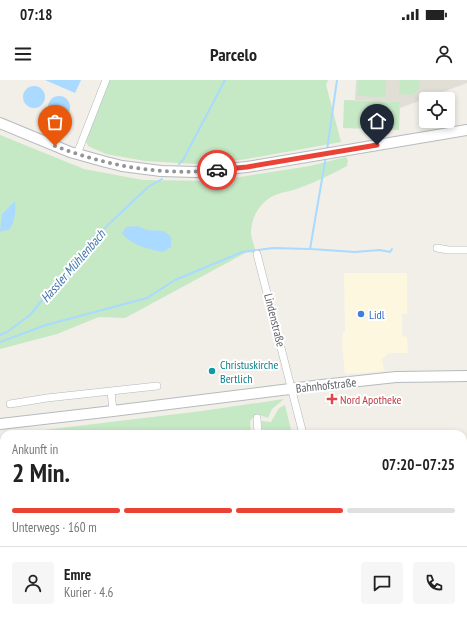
<!DOCTYPE html>
<html lang="de">
<head>
<meta charset="utf-8">
<style>
	:root { --surface:#fff; --page:#f6f6f6; --text:#222; --muted:#767676; --line:#e0e0e0; --accent:#ea4335 }
	body { margin:0; font-family:"PT Sans Narrow",sans-serif; background:var(--page); color:var(--text); height:100vh; display:flex; flex-direction:column; font-size:15px; white-space:nowrap }
	* { box-sizing:border-box; margin:0 }
	p { font-size:13px; color:var(--muted) }
	.icon { flex:none; width:22px; height:22px; fill:none; stroke:currentColor; stroke-width:2; stroke-linecap:round; stroke-linejoin:round }
	.map { position:relative; flex:1; overflow:hidden }
	.sheet { position:absolute; left:0px; top:350px; width:467px; height:196px; display:flex; flex-direction:column; background:var(--surface); border-radius:12px 12px 0 0; box-shadow:0 2px 6px #0003 }
	.sheet>* { flex:none }
	.buttons { position:absolute; left:419px; top:12px; display:grid; gap:8px }
	.buttons a { display:grid; place-items:center; width:36px; height:36px; border-radius:4px; background:var(--surface); box-shadow:0 2px 6px #0003; font-size:20px }
	.pin { position:absolute; display:grid; place-items:center; width:34px; height:34px; color:#fff; margin:-41px -17px; border-radius:50% 50% 50% 0; rotate:-45deg; box-shadow:0 0 4px #0007 }
	.pin .icon { rotate:45deg }
	.courier { position:absolute; display:grid; place-items:center; width:40px; height:40px; margin:-20px; border:3px solid #ea4335; border-radius:50%; background:#fff; color:#222; box-shadow:0 1px 5px #0007 }
	.overview em { font-style:normal; font-weight:700 }
	.overview div { display:flex; flex-direction:column-reverse }
	.overview { display:flex; align-items:center; justify-content:space-between; height:68px; padding:0 12px }
	h1 { font-size:26px; font-weight:700; line-height:30px }
	.bar { display:grid; grid-template-columns:repeat(4,1fr); gap:6px 4px; align-content:center; height:48px; padding:0 12px }
	.bar i { height:5px; border-radius:3px; background:var(--line) }
	.bar .selected { background:var(--accent) }
	.bar p { grid-column:span 4 }
	.line { display:flex; align-items:center; gap:10px; padding:0 12px; border-top:1px solid var(--line) }
	.line div { flex:1 }
	.round { display:grid; place-items:center; flex:none; width:42px; height:42px; border-radius:4px; background:var(--page) }
	.status { display:flex; justify-content:space-between; align-items:center; height:28px; padding:0 20px; background:var(--surface); direction:ltr }
	.status svg { height:11px; fill:currentColor }
	header { display:flex; justify-content:space-between; align-items:center; height:52px; padding:0 12px; background:var(--surface); font-size:18px; font-weight:700 }
	.map>svg:first-child { display:block }
</style>
</head>
<body>
<div class="status"><b>07:18</b><svg viewBox="0 0 49 12"><path d="M0 12V9h3v3zM5 12V6h3v6zM10 12V3h3v9zM15 12V0h3v12zM26 1h20v11H26zM47 4h2v5h-2z"/></svg></div>
<header><svg class="icon" aria-label="menu" viewBox="0 0 24 24"><path d="M4 6h16M4 12h16M4 18h16"/></svg>Parcelo<svg class="icon" aria-label="person" viewBox="0 0 24 24"><circle cx="12" cy="8" r="4"/><path d="M4 21q1-7 8-7t8 7"/></svg></header>
<div class="map">
<svg width="467" height="546" viewBox="0 0 467 546">
	<rect width="100%" height="100%" fill="#f1efe8"/>
	<path fill="#fef7e0" d="M344,193H407V234H402V256L407,257L408,273H389L382,279L384,291L345,294L342,266L343,252H345Z"/>
	<path fill="#e1ded6" d="M356,0H467V3L400,28V22L355,20Z"/>
	<path fill="#c5e8c5" d="M109,0H328L326,5L341,62L241,80L196,84L145,81L106,74L88,66L85,58Z
		M358,0H386L385,17L357,16Z
		M400,0H419V9L412,15L399,14Z
		M344,20L400,22L399,50L343,48Z
		M0,55L84,89L143,100L215,101L310,86L346,77L348,80L347,86C332,94 316,102 299,108C292,111 283,112 275,115C260,121 250,139 251,155C252,161 255,167 256,173L247,172L125,238L99,237L57,254L0,269Z
		M284,319L272,329L268,338L257,334L250,341L251,354H11L202,331Z
		M285,325L292,354H263L261,341L271,342L279,328Z
		M154,542H332L333,546H154Z"/>
	<path fill="#aadaff" d="M45,0H81L75,13Z
		M23 17a11 11 0 1 1 22 0a11 11 0 1 1-22 0Z
		M48 27a11 11 0 1 1 22 0a11 11 0 1 1-22 0Z
		M15,121C16,132 15,140 10,149L0,152L2,134Z
		M137,146L147,150L164,151L171,157V167L163,172C149,169 130,165 122,153L126,147Z"/>
	<g fill="none" stroke-linecap="round" stroke-linejoin="round">
		<path stroke="#aadaff" stroke-width="2" d="M327,70L337,0
			M179,84L183,80L225,0
			M311,169L355,172L380,170L390,172L392,169
			M0,255L7,252L30,235L89,163L148,107L162,99
			M0,262L46,245L147,218L175,200L242,172L273,168L310,169L326,76"/>
		<defs>
			<path id="street" d="M77,74L106,0
				M437,168L448,170H467
				M257,174L303,354
				M10,324L47,318L111,311
				M113,331L111,311L157,306
				M257,338L258,354
				M463,383L467,384
				M0,401L4,400
				M463,476H467
				M463,537H467
				M149,542L150,546
				M349,542L350,546"/>
			<path id="secondary" d="M0,43L70,72L106,82L122,86L161,91L196,92L247,87L467,50
				M0,344L113,331L322,305L396,297L467,296
				M0,474L4,480
				M51,542L54,546"/>
		</defs>
		<use href="#street" stroke="#b5b8bc" stroke-width="8"/>
		<use href="#secondary" stroke="#b6babf" stroke-width="12"/>
		<use href="#street" stroke="#fff" stroke-width="7"/>
		<use href="#secondary" stroke="#fff" stroke-width="10"/>
	</g>
	<g fill="none" stroke-linecap="round" stroke-linejoin="round">
		<path stroke="#929495" stroke-width="4" stroke-dasharray="0 7.2" d="M55,66C106,86 162,96 217,90"/>
		<path stroke="#ea4335" stroke-width="5" d="M217,90L247,87L377,65"/>
	</g>
	<circle fill="#3f7fe0" stroke="#fff" stroke-width="1.5" cx="361" cy="234" r="4"/>
	<circle fill="#0f9aa8" stroke="#fff" stroke-width="1.5" cx="212" cy="291" r="4"/>
	<path fill="#e0444e" stroke="#fff" stroke-width="1.5" d="M330 313h4v4h4v4h-4v4h-4v-4h-4v-4h4z"/>
	<g text-anchor="middle" dominant-baseline="central" stroke-width="4" stroke-linejoin="round" paint-order="stroke">
		<g font-size="12" fill="#366cbe" stroke="#fff" text-anchor="start">
			<text x="369" y="234">Lidl</text>
		</g>
		<g font-size="12" fill="#5f6368" stroke="#fff">
			<text transform="translate(275 240) rotate(76)">Lindenstraße</text>
			<text transform="translate(326 305) rotate(-6)">Bahnhofstraße</text>
		</g>
		<g font-size="12" fill="#0d838f" stroke="#fff" text-anchor="start">
			<text x="220" y="284">Christuskirche<tspan x="220" dy="14">Bertlich</tspan></text>
		</g>
		<g font-size="12" fill="#be3a42" stroke="#fff" text-anchor="start">
			<text x="340" y="319">Nord Apotheke</text>
		</g>
		<g font-size="13" font-style="italic" fill="#4174aa" stroke="#fff">
			<text transform="translate(73 186) rotate(-49)">Hassler Mühlenbach</text>
		</g>
	</g>
</svg>
<div class="buttons">
<a><svg class="icon" aria-label="locate" viewBox="0 0 24 24"><circle cx="12" cy="12" r="6"/><path d="M12 2v4M12 18v4M2 12h4M18 12h4"/></svg></a>
</div>
<div class="pin" style="left:55px;top:66px;background:#ea580c"><svg class="icon" aria-label="bag" viewBox="0 0 24 24"><path d="M5 8h14l-1 12H6zM9 8a3 3 0 0 1 6 0"/></svg></div>
<div class="pin" style="left:377px;top:65px;background:#1f2937"><svg class="icon" aria-label="home" viewBox="0 0 24 24"><path d="M3 11l9-7 9 7M6 9v11h12V9"/></svg></div>
<div class="courier" style="left:217px;top:90px"><svg class="icon" aria-label="car" viewBox="0 0 24 24"><path d="M5 17H2v-5l4-1 3-4h7l3 4 3 1v5h-3M9 17h6M6 11h13"/><circle cx="7" cy="17" r="2"/><circle cx="17" cy="17" r="2"/></svg></div>
<section class="sheet">
<div class="overview"><div><h1>2 Min.</h1><p>Ankunft in</p></div><em>07:20–07:25</em></div>
<div class="bar"><i class="selected"></i><i class="selected"></i><i class="selected"></i><i></i><p>Unterwegs · 160 m</p></div>
<div class="line" style="height:72px"><a class="round"><svg class="icon" aria-label="person" viewBox="0 0 24 24"><circle cx="12" cy="8" r="4"/><path d="M4 21q1-7 8-7t8 7"/></svg></a><div><b>Emre</b><p>Kurier · 4.6</p></div><a class="round"><svg class="icon" aria-label="chat" viewBox="0 0 24 24"><path d="M4 5h16v11H9l-5 4z"/></svg></a><a class="round"><svg class="icon" aria-label="phone" viewBox="0 0 24 24"><path d="M5 4h4l2 5-3 2q2 4 5 5l2-3 5 2v4C11 20 4 13 5 4z"/></svg></a></div>
</section>
</div>
</body>
</html>
